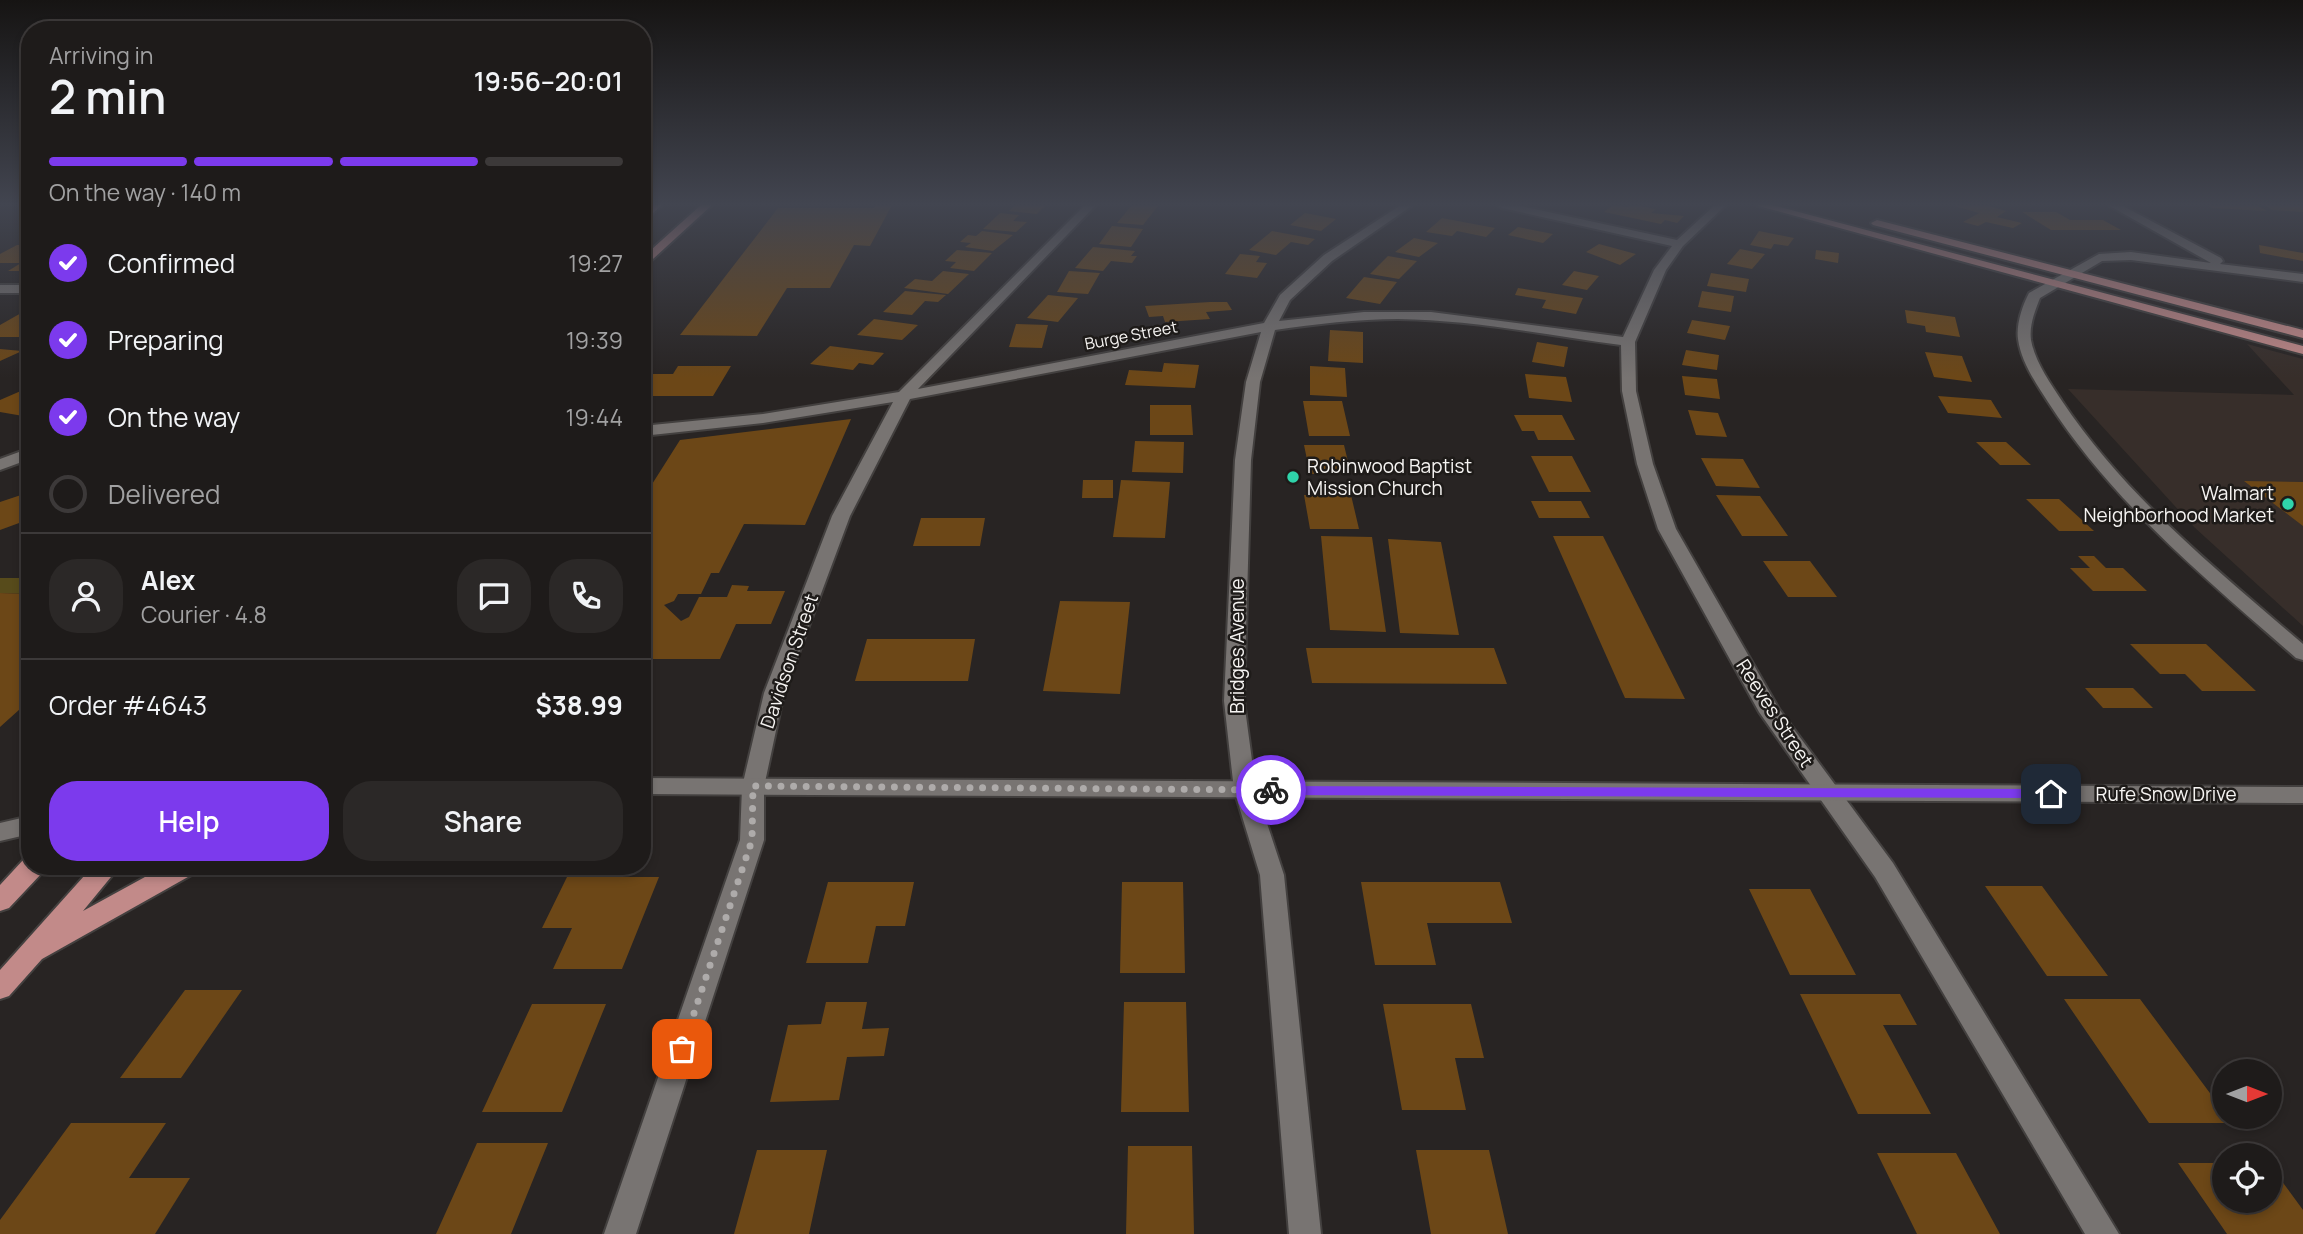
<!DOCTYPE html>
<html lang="en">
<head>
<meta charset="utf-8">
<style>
	:root { --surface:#1e1b1a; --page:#2b2827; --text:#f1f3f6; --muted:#a1a1a2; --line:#3c3939; --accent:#7c3aed }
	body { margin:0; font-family:Manrope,sans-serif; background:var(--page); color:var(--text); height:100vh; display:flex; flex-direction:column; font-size:26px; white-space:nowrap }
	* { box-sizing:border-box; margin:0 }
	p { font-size:23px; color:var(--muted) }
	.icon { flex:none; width:38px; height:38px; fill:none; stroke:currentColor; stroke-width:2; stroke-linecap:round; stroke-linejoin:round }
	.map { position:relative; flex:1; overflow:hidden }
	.panel { position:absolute; left:21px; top:21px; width:630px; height:854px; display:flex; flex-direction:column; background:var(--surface); border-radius:28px; box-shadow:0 4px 10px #0003,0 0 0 2px var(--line) }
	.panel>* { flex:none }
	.needle { width:46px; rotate:90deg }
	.fabs { position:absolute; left:2212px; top:1059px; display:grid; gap:14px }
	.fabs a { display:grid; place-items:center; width:70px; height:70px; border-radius:50%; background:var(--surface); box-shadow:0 4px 10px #0003,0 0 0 2px var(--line); font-size:35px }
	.pin { position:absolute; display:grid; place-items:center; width:60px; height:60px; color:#fff; margin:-30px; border-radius:14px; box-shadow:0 4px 10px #0006 }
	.courier { position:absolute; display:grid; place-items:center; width:70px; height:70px; margin:-35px; border:5px solid #7c3aed; border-radius:50%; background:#fff; color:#222; box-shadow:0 2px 9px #0007 }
	.headline em { font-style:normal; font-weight:600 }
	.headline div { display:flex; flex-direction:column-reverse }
	.headline { display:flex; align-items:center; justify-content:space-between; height:119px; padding:0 28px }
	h1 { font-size:46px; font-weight:600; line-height:52px }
	.bar { display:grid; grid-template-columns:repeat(4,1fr); gap:10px 7px; align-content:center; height:84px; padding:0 28px }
	.bar i { height:9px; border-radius:5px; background:var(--line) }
	.bar .active { background:var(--accent) }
	.bar p { grid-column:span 4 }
	.line { display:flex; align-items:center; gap:18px; padding:0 28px; border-top:2px solid var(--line) }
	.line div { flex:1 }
	.round { display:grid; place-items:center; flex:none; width:74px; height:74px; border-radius:28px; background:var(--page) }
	ol { padding:0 28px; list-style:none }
	li { display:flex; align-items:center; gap:21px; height:77px }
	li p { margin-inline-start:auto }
	li .icon { padding:7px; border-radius:50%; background:var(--accent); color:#fff; stroke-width:4 }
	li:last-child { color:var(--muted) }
	li i { width:38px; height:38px; border:4px solid var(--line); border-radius:50% }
	.cta { display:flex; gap:14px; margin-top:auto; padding:14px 28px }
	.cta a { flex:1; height:80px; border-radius:28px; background:var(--accent); color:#fff; font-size:28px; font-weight:600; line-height:80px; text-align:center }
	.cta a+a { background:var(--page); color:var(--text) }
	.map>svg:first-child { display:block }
</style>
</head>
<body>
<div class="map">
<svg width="2303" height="1234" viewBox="0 0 2303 1234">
	<rect width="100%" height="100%" fill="#282423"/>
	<path fill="#372e2a" d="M2247,344L2303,359V626L2194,527L2068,389L2294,395Z"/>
	<path fill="#574b1b" d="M0,578H30V594L0,593Z"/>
	<path fill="#6c4717" d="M876,205H892L870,246L854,245L830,288H787L757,336L680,335L778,208H874Z
		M1015,205H1046L1037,214L1009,211Z
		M1132,205H1143L1158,206L1143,225L1117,223Z
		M1613,205L1627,207L1634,205L1656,209L1651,213L1684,216L1677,223L1665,220L1661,224L1604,212Z
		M1951,205H1986L2006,211L1997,217L2022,223L2013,228L1986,222L1978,226L1963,222L1979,213Z
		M2207,205H2257L2267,211L2212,208Z
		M2265,205H2303V212L2272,210Z
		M2022,212H2056L2070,220H2103L2121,230H2051Z
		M1000,213L1019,215L1013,221L1027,222L1016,232L983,229Z
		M1305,213L1336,219L1321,231L1290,225Z
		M1442,218L1479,225L1495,228L1486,237L1457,231L1452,236L1426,232Z
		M1112,226L1143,229L1131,247L1099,244Z
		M1518,227L1553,234L1543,243L1508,235Z
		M982,231L1013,235L993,251L965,247L971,243L960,242L968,235L976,236Z
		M1272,231L1315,239L1308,245L1291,242L1276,255L1249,250Z
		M1759,231L1794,238L1788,246L1774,244L1771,249L1750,245Z
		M1414,238L1438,243L1419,257L1395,252Z
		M1599,244L1636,254L1620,265L1586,252Z
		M17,245H30V271H8L21,263H0V254Z
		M2259,245L2303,253V261L2260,253Z
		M1093,247L1135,251L1131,256H1137L1132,263L1111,261L1103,271L1075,268Z
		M1740,249L1765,254L1752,269L1727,264Z
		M957,250L992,253L974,271L950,268L956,262L945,261Z
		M1816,250L1839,253L1838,263L1815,259Z
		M1240,254L1260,256L1256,262L1267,263L1257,278L1225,274Z
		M1388,256L1417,261L1399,279L1370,274Z
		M943,271L969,274L948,294L904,288L915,279L932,281Z
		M1069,271L1100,273L1088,294L1057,292Z
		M1574,271L1599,276L1587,290L1562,285Z
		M1711,273L1749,279L1746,292L1707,286Z
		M1364,277L1397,282L1380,304L1346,298Z
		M1518,288L1583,298L1576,314L1542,308L1546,300L1515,295Z
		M905,291L946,295L938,302L925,301L912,315L883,312Z
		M1702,291L1734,296L1731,312L1698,307Z
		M1048,295L1078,298L1058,322L1027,318Z
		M1210,302H1227L1232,310L1206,312L1210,319L1165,322L1163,316L1149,317L1145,306Z
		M30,308V333L22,337H0V325Z
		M1905,310L1955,317L1960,337L1926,332L1925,326L1907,323Z
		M874,319L918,325L902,340L857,335Z
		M1692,320L1730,326L1725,340L1687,333Z
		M1016,324L1048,325L1042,348L1009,347Z
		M1330,330L1363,332V363L1328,361Z
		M1537,342L1568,347L1564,367L1532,362Z
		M830,346L884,353L873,365L859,363L853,370L810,364Z
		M0,349L22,351L0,361Z
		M1686,350L1719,355L1717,370L1682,365Z
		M1925,352L1962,356L1972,382L1934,377Z
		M1164,363L1199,365L1195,388L1125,385L1129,370L1162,372Z
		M678,366H731L713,396H642V374H673Z
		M1310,366L1345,368L1347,397L1310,395Z
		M1525,374L1566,377L1572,402L1529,398Z
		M1682,376L1717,379L1720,399L1685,395Z
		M30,387V413L23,416L0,412V400Z
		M1938,396L1991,400L2002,418L1948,413Z
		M1303,401H1342L1350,436H1309Z
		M1150,405H1191L1193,435H1150Z
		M1688,410L1718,413L1727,437L1696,435Z
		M1514,415H1562L1575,440H1538L1534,431H1522Z
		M851,419L805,525L744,524L719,573H711L701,594H678L674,601L664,605L681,621L689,617L699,597H727L732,585L749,586L747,591H785L771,624H736L720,659H642V500L680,440Z
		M1135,441L1184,442L1183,473L1132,472Z
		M1976,442H2006L2031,465H2000Z
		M1304,445H1344L1351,474H1310Z
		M1531,456H1572L1591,492H1549Z
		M1701,458L1743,459L1760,488L1716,486Z
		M1083,480H1113V498H1082Z
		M1121,480L1170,482L1165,538L1113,537Z
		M2244,481L2303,482V526Z
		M30,492V519L0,530V502Z
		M1304,495H1351L1359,529H1310Z
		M1716,495L1760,496L1788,536H1742Z
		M2026,499H2059L2094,531H2059Z
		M1531,501H1581L1590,518H1539Z
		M921,518H985L980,546H913Z
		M1321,536L1372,537L1386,632L1330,630Z
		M1553,536H1603L1685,699L1625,698Z
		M1388,539L1441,542L1459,635L1400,633Z
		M2078,556H2094L2106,568H2123L2147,591H2093L2070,568H2090Z
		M1763,561H1810L1837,597H1788Z
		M0,593L30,594V700L0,727Z
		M1060,601L1130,602L1120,694L1043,691Z
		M867,639H975L968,681H855Z
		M2130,644H2206L2256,691H2202L2185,674H2160Z
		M1306,648H1494L1507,684L1312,683Z
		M2085,688H2133L2153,708H2103Z
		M567,877H659L622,969H553L572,928H542Z
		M828,882H914L905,926H876L868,963H806Z
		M1122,882H1183L1185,973H1120Z
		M1361,882H1500L1512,923H1427L1436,965H1375Z
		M1985,886H2042L2108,976H2047Z
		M1749,889H1810L1856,975H1790Z
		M185,990H242L181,1078H120Z
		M1800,994H1900L1917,1025H1883L1931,1114H1858Z
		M2064,999H2140L2224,1112V1116L2232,1123H2149Z
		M826,1002H867L862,1029L889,1028L884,1056L847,1057L839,1100L770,1102L788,1025L821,1024Z
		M1124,1002H1186L1189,1112H1121Z
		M532,1004H606L562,1112H482Z
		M1383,1004H1471L1484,1058H1455L1466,1110H1402Z
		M71,1123H166L129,1178H190L155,1234H0V1220Z
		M477,1143H548L511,1234H436Z
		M1128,1146H1192L1194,1234H1126Z
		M757,1150H827L809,1234H734Z
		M1416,1150H1489L1508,1234H1431Z
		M1877,1153H1956L2000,1234H1917Z
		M2178,1163H2224V1200H2270V1165L2303,1210V1234H2227Z"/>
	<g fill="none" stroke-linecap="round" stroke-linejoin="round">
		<defs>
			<path id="minor" d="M1085,205H1096L918,389L1264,323L1280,295L1324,255L1401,205H1413L1332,261L1290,300L1279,321L1364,312H1431L1623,337L1654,270L1672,246L1502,208L1497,205H1516L1677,240L1715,205H1726L1683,246L1666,270L1635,342L1636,391L1653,464L1676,529L1779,709L1893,863L2119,1234H2085L1875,877L1759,712L1658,529L1637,464L1622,391L1621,345C1547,335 1473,320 1398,319C1357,319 1316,324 1275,330L1260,382L1251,460L1244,701L1256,790L1284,875L1321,1234H1289L1260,875L1234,790L1224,701L1235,460L1246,382L1261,332L910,399L850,516L784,693L764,787V840L636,1234H604L740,840L742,787L764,693L832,516L893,402L763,423L642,436V426L763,414L899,392Z
				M2108,205H2121L2221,258L2223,261L2220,264L2303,274V282L2131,260L2102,261L2040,298C2035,311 2029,325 2031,340C2035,362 2050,383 2062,401C2126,497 2217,570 2303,644V660L2296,658C2206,579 2113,503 2048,402C2036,383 2021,362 2018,339C2016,325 2022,306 2029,293L2099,254L2131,252L2211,263Z
				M0,285H30V293H0Z
				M30,448V459L0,470V459Z
				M30,816V834L0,841V823Z"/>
			<path id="secondary" d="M642,778L2303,787V803L642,794Z"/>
			<path id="primary" d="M651,205H662L642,223V213Z
				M701,205H712L642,269V258Z
				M1755,205H1772L2303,346V354Z
				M1877,220L2303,330V338L1873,225L1871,223Z
				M30,858V866H45L42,873L9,908L0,911V885L24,859Z
				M93,866H120L83,911L165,866H198L195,873L42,959L9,996L0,999V970Z"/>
		</defs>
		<use href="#minor" stroke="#43403f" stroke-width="4"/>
		<use href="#secondary" stroke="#43403f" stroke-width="4"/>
		<use href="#primary" stroke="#43403f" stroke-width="4"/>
		<use href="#minor" fill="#787472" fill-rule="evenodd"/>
		<use href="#secondary" fill="#787472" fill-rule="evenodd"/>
		<use href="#primary" fill="#c28a89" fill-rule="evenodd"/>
	</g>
	<linearGradient id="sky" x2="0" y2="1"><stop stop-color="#161413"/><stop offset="0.54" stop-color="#424550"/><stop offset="1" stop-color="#424550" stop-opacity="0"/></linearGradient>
	<rect width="2303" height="378" fill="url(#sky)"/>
	<path fill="#7c3aed" d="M1271,786L2051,789L2058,794L2051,798L1271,795L1265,790Z"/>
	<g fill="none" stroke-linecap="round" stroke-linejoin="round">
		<path stroke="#aeabaa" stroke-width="7" stroke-dasharray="0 12.6" d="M682,1049L752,840L753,786L1271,790"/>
	</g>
	<g fill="#2fd4aa" stroke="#1e1b19" stroke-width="2.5">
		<circle cx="1293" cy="477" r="7"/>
		<circle cx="2288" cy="504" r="7"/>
	</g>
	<g text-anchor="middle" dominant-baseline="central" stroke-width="5" stroke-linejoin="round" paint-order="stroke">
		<g font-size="16" fill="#f6f4f2" stroke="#1e1b19">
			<text transform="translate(1131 335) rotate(-11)">Burge Street</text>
		</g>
		<g font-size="19" fill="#f6f4f2" stroke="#1e1b19" text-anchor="start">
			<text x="1307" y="466">Robinwood Baptist<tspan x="1307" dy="22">Mission Church</tspan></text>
			<text x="2274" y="493" text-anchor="end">Walmart<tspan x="2274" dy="22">Neighborhood Market</tspan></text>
		</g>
		<g font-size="19" fill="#f6f4f2" stroke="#1e1b19">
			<text transform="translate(1237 646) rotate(-90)">Bridges Avenue</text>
			<text transform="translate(789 661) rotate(-71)">Davidson Street</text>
			<text transform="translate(1775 713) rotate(57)">Reeves Street</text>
			<text x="2166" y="794">Rufe Snow Drive</text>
		</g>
	</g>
</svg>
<div class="fabs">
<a><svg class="needle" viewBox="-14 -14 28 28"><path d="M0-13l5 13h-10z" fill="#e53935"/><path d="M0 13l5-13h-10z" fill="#a1a1a2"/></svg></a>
<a><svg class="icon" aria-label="locate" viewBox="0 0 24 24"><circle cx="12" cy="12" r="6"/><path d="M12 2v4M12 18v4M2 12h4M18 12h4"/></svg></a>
</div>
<div class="pin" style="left:682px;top:1049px;background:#ea580c"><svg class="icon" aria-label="bag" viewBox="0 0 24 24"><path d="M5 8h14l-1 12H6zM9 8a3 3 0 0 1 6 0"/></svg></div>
<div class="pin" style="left:2051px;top:794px;background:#1f2937"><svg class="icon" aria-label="home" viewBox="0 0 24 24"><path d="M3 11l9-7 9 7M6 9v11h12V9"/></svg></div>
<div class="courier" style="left:1271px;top:790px"><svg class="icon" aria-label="bike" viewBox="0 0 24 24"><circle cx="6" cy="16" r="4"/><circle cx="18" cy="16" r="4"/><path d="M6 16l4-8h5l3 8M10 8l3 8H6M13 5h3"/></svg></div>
<section class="panel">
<div class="headline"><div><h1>2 min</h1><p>Arriving in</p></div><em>19:56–20:01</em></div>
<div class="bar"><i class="active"></i><i class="active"></i><i class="active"></i><i></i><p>On the way · 140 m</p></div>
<ol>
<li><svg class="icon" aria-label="check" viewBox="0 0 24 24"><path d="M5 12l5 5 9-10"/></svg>Confirmed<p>19:27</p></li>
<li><svg class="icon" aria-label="check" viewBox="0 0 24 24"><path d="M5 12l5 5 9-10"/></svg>Preparing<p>19:39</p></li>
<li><svg class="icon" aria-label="check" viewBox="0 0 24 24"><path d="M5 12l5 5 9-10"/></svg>On the way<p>19:44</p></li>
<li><i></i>Delivered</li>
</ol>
<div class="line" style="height:126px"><a class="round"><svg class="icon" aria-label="person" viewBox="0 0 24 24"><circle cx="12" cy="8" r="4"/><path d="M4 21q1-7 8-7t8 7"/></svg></a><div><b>Alex</b><p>Courier · 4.8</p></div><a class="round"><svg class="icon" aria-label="chat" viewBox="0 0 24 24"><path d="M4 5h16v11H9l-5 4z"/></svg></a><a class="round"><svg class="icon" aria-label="phone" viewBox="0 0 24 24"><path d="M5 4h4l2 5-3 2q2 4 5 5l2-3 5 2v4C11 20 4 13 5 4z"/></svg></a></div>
<div class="line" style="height:91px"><div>Order #4643</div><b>$38.99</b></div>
<div class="cta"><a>Help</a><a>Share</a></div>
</section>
</div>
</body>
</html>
